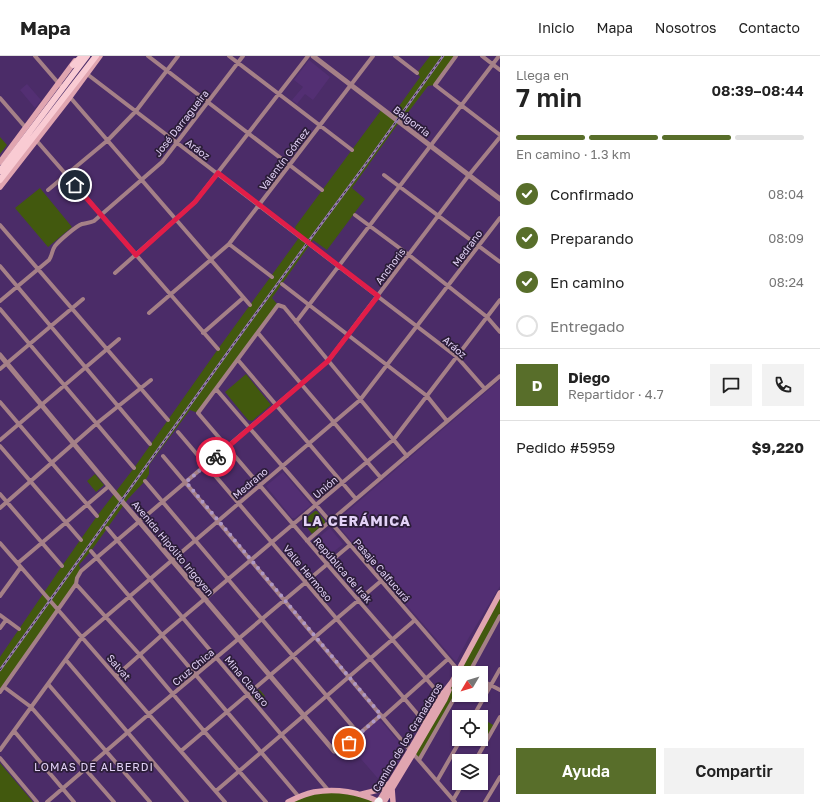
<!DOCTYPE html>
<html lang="es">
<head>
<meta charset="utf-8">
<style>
	:root { --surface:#fff; --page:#f2f2f2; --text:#222; --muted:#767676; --line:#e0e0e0; --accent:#586e2a }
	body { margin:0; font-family:"Golos Text",sans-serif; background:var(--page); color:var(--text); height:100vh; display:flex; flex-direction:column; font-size:15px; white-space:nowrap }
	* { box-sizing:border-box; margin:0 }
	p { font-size:13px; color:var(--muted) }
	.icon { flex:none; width:22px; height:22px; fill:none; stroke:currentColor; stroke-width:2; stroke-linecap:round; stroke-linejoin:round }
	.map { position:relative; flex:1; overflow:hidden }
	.drawer { display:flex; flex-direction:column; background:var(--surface); width:320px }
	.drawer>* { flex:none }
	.needle { width:26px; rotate:232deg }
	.controls { position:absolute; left:452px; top:610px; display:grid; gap:8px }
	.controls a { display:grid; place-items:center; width:36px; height:36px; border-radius:0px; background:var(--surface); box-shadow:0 1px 3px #0004; font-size:20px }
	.pin { position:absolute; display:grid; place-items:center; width:34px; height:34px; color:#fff; margin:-17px; border:2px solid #fff; border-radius:50%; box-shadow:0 1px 4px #0007 }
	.courier { position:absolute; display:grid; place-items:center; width:40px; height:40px; margin:-20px; border:3px solid #e11d48; border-radius:50%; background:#fff; color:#222; box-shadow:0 1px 5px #0007 }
	.headline em { font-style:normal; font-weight:600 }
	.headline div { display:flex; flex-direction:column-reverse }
	.headline { display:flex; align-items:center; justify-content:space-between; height:68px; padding:0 16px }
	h1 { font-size:26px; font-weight:600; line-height:30px }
	.bar { display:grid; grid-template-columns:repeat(4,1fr); gap:6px 4px; align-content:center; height:48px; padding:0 16px }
	.bar i { height:5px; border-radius:3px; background:var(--line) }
	.bar .selected { background:var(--accent) }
	.bar p { grid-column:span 4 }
	.line { display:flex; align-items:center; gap:10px; padding:0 16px; border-top:1px solid var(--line) }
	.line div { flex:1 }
	.round { display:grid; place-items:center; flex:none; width:42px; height:42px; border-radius:0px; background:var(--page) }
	ol { padding:0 16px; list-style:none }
	li { display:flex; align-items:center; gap:12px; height:44px }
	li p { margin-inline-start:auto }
	li .icon { padding:4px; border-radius:50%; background:var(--accent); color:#fff; stroke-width:4 }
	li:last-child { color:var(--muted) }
	li i { width:22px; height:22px; border:2px solid var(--line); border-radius:50% }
	.action { display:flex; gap:8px; margin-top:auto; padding:8px 16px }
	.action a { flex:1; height:46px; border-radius:0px; background:var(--accent); color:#fff; font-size:16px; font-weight:600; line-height:46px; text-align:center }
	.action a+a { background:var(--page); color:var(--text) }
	header { display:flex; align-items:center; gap:24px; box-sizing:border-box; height:56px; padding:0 20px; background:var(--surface); border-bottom:1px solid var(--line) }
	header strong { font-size:19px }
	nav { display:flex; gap:22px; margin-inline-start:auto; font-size:14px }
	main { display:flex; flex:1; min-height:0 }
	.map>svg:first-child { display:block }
</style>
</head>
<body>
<header>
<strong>Mapa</strong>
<nav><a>Inicio</a><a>Mapa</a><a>Nosotros</a><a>Contacto</a></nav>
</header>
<main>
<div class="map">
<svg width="500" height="746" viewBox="0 0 500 746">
	<rect width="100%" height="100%" fill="#4b2c68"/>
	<path fill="#532f73" d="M309,4L330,21L313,44L305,38L297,48L292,44L303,31L294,24Z
		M27,28L41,44L35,52L20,34Z
		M500,324V530L468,583L456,606L335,466Z
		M283,416L311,449L295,462H292L266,430Z
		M330,472L343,488L326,502L313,486Z
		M378,664L381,665L404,692V695L401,700L402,703L397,711L391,718L381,726L349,689Z"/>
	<path fill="#42590e" d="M430,0H456L435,29L428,30L403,63L397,69L352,132L365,143L327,194L313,184L272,242L278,249L198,357L190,354L149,409V418L145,425L128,443L91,495L79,509L81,515L76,528L0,636V601L62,510L97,460L134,412L218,293L298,183L295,171L382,53L392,60L420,21L417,17Z
		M0,81L7,89L0,98Z
		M40,132L72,171L48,191L15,152Z
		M246,318L271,349L252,365L248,364L225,336Z
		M95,418L104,429L96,436L87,425Z
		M315,455H317L325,465V467L312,478L306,470L309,468L305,463Z
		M500,537V560L469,617H459V634L419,704L414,698L384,746H288L313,737L344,736L379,745L410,694Z
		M259,633L265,640L257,647L252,640Z
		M481,662L495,670L488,682L481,678Z
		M0,707L33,746H0Z"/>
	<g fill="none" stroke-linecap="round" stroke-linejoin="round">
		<path stroke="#a58087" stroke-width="4" d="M35,0L60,29
			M148,0L322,134
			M229,0L352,94
			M395,0L417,17
			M456,0L435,29L500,79
			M482,0L500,14
			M87,18L457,301L485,333
			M69,40L250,249
			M0,42L26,72
			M36,84L218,293
			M384,119L500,206
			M48,134L108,84L136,55L178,0
			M355,159L409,199L487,261L500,276
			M0,169L168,364
			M229,188L272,221
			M0,210L150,388
			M115,217L195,146L308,0
			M282,228L427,340L447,365
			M0,245L49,204C52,200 52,194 55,190C59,185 76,170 82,168C86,167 90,167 94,165L162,106L243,0
			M0,253L134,412
			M149,257L229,188L373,0
			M296,266L499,0
			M203,277L243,242
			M258,277L381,422
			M238,304L356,443
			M0,313L83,243
			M216,333L458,614
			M0,346L97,460
			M178,376L426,668
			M0,384L119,283
			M0,390L81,484
			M163,400L410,694L455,746
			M407,400L284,251L278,249L198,357L327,508L442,641
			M145,425L359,678
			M0,438L62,510
			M0,452L96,368L151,324
			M107,472L328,734
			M307,485L500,320
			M0,487L225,746
			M91,495L299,741
			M18,507L109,430
			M76,528L140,599L204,675L266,746
			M0,540L21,511
			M0,559L19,573
			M0,572L6,564
			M66,604L187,746
			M469,617L500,560
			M116,620L162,579L394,383L500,244
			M481,624L500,634
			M48,628L150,746
			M4,631L31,651L114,746
			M0,636L76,528L77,522L81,515L328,305L469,119L500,81
			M383,661L448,603
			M473,661L500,613
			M14,675L74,746
			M0,694L82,581L360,344L500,162
			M181,695L381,525
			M334,695L338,696L381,659
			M0,702L37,746
			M419,704L459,634
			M475,705L500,661
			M437,725L461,683
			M216,735L415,564
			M453,744L463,727
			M47,746L149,658L350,489
			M485,746L500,721"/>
		<path stroke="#a58087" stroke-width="5" d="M313,0L500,143
			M0,299L109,430L334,695"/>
		<path stroke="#e0a5b0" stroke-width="5.5" d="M0,106L75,5
			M0,131L70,41L100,0
			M392,732L393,746
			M362,738L378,734L388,728
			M379,745L410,694L441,640L452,626L500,537
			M288,746C296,742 305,738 314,736C336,732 360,736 379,746
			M384,746L413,698L445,643L449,634"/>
		<path stroke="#f9cbd3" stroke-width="6" d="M73,9L82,0
			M0,115L87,0
			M0,124L96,0"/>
		<path stroke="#f7f7f7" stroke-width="7" d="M378,746L379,745"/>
		<defs>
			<path id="rail" d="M0,614L233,289L308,186L365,109L443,0"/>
		</defs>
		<use href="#rail" stroke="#977eaf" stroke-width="2.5"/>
		<use href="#rail" stroke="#2b1d38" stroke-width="1" stroke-dasharray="3" stroke-linecap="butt"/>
	</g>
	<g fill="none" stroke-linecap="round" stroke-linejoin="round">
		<path stroke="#ae98c5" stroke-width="4" stroke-dasharray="0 7.2" d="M216,401L186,426L381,659L349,687"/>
		<path stroke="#e11d48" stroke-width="5" d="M75,129L136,199L195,146L218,117L378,240L328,305L216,401"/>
	</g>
	<g text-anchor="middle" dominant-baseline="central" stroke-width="3.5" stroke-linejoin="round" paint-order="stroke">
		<g font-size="10" fill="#e3d2f7" stroke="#2b1d38">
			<text transform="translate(412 65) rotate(37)">Baigorria</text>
			<text transform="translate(181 67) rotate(-52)">José Darragueira</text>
			<text transform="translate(198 93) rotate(37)">Aráoz</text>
			<text transform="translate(284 103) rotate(-53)">Valentín Gómez</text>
			<text transform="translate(467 192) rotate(-53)">Medrano</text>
			<text transform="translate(390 210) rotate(-53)">Anchoris</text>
			<text transform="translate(455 291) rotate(41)">Aráoz</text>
			<text transform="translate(250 427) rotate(-40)">Medrano</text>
			<text transform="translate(325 431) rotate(-40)">Unión</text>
			<text transform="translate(173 492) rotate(50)">Avenida Hipólito Irigoyen</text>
			<text transform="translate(343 514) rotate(49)">República de Irak</text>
			<text transform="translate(382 514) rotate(49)">Pasaje Calfucurá</text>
			<text transform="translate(308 517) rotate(50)">Valle Hermoso</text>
			<text transform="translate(119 611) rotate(49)">Salvat</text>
			<text transform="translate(193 611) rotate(-40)">Cruz Chica</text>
			<text transform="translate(247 625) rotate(50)">Mina Clavero</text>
			<text transform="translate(407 681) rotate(-59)">Camino de los Granaderos</text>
		</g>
		<g font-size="11" letter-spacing="1" fill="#e3d2f7" stroke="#2b1d38">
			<text x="94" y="710">LOMAS DE ALBERDI</text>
		</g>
		<g font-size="14" font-weight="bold" letter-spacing="1" fill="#e3d2f7" stroke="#2b1d38">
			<text x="357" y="464">LA CERÁMICA</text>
		</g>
	</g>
</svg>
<div class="controls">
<a><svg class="needle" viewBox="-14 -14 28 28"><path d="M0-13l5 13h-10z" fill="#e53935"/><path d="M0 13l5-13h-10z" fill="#767676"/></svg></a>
<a><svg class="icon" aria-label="locate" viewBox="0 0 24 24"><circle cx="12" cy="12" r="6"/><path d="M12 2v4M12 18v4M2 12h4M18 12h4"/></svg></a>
<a><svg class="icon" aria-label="layers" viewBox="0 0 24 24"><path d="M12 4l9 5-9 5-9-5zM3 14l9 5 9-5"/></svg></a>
</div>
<div class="pin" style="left:349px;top:687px;background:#ea580c"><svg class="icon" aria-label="bag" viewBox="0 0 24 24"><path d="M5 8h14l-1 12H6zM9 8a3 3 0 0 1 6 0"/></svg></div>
<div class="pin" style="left:75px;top:129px;background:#1f2937"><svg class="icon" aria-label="home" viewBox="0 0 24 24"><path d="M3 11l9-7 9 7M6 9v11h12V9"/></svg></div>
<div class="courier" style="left:216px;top:401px"><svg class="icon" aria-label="bike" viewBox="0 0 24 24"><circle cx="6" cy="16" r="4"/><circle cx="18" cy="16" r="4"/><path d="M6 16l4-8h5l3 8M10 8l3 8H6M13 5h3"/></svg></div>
</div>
<section class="drawer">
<div class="headline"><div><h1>7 min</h1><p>Llega en</p></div><em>08:39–08:44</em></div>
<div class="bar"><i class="selected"></i><i class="selected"></i><i class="selected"></i><i></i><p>En camino · 1.3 km</p></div>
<ol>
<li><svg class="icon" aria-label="check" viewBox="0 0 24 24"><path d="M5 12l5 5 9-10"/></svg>Confirmado<p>08:04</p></li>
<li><svg class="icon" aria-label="check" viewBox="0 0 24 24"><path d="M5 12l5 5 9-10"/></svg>Preparando<p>08:09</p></li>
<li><svg class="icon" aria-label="check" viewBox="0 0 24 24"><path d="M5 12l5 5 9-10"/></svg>En camino<p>08:24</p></li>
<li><i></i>Entregado</li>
</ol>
<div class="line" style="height:72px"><b class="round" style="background:var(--accent);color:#fff">D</b><div><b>Diego</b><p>Repartidor · 4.7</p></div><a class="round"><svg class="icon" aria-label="chat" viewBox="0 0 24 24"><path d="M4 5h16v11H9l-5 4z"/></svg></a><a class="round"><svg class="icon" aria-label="phone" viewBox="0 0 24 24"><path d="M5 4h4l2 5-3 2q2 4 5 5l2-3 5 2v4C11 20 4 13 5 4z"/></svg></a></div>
<div class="line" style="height:52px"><div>Pedido #5959</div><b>$9,220</b></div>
<div class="action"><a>Ayuda</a><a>Compartir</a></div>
</section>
</main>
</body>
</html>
